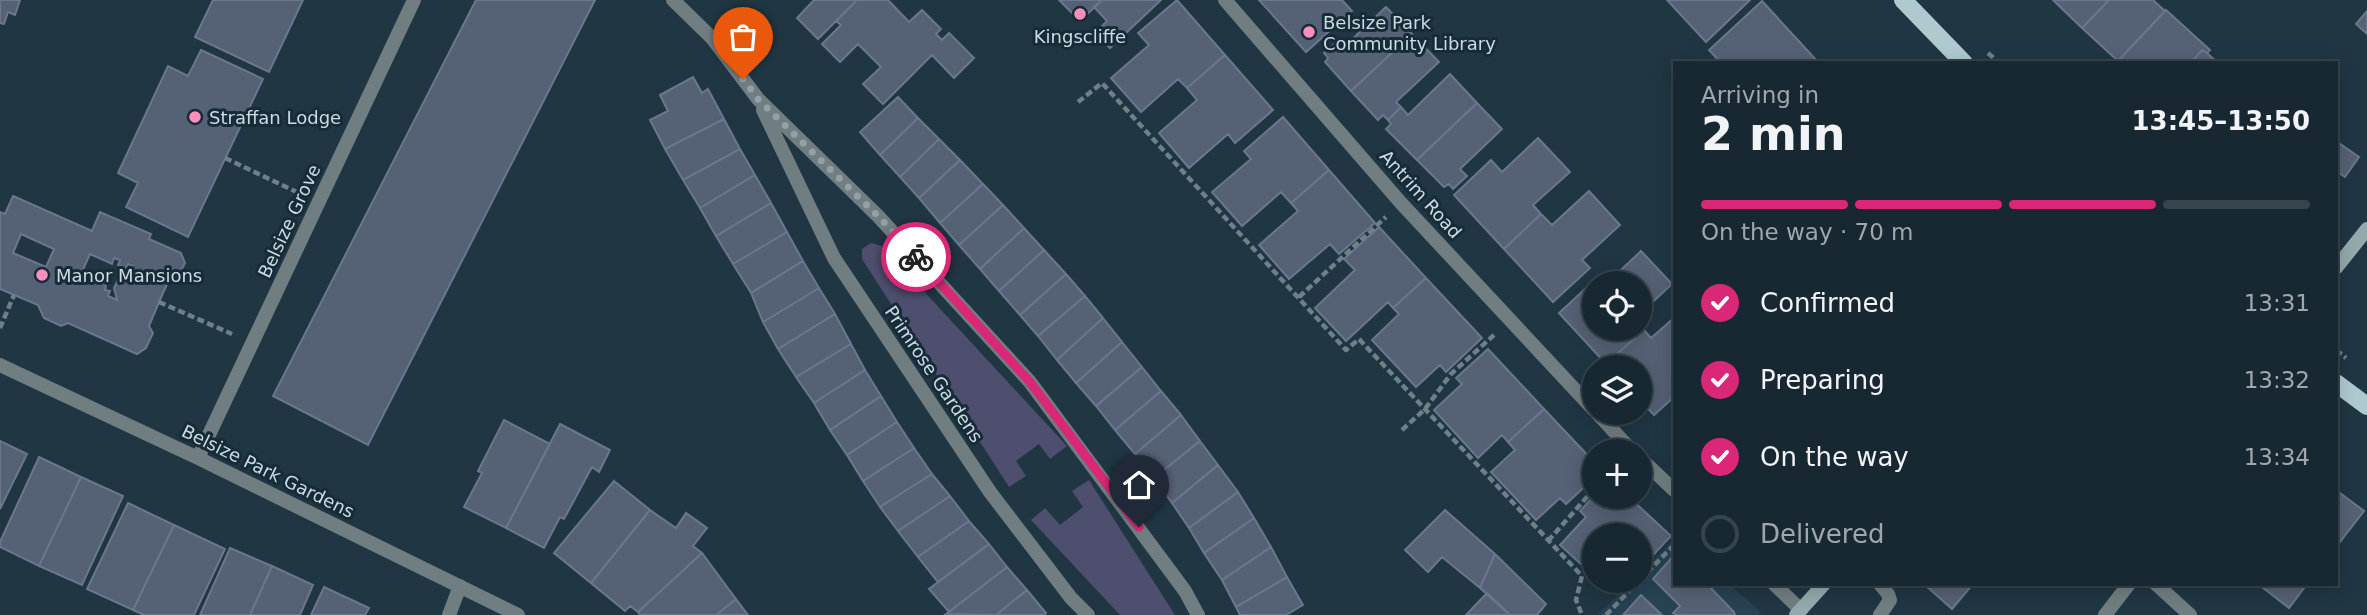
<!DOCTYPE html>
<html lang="en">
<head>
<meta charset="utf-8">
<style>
	:root { --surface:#182832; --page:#25343e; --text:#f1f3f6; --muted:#9fa6ac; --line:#36444d; --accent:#db2777 }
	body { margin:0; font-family:"DejaVu Sans",sans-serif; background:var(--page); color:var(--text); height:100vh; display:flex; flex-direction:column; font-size:26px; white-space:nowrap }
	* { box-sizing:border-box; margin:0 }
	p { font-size:23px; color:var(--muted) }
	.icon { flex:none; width:38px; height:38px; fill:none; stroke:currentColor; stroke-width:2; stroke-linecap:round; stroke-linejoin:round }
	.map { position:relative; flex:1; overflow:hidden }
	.side { position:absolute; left:1673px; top:61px; width:665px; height:525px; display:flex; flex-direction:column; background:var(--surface); border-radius:0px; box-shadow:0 4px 18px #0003,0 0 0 2px var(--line) }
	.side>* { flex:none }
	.buttons { position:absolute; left:1582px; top:271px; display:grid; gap:14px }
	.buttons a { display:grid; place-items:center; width:70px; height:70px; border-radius:50%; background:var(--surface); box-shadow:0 4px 18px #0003,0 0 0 2px var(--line); font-size:35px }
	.pin { position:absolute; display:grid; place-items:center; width:60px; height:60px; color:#fff; margin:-72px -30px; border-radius:50% 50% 50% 0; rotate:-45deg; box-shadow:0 0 7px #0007 }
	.pin .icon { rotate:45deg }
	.courier { position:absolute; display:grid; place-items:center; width:70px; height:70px; margin:-35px; border:5px solid #db2777; border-radius:50%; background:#fff; color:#222; box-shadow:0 2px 9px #0007 }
	.overview em { font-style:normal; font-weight:600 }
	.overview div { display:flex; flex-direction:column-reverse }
	.overview { display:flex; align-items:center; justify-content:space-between; height:119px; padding:0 28px }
	h1 { font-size:46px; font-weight:600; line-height:52px }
	.bar { display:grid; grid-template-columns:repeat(4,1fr); gap:10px 7px; align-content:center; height:84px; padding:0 28px }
	.bar i { height:9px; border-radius:5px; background:var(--line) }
	.bar .current { background:var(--accent) }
	.bar p { grid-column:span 4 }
	ol { padding:0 28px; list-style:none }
	li { display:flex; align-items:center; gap:21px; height:77px }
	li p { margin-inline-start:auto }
	li .icon { padding:7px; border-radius:50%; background:var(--accent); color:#fff; stroke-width:4 }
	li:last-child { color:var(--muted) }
	li i { width:38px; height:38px; border:4px solid var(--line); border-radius:50% }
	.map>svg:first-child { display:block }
</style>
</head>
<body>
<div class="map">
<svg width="2367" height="615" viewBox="0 0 2367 615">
	<rect width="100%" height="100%" fill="#203643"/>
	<path fill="#264253" d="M1675,538V584L1730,585L1761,612L1758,615H1598L1632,581H1640V573Z"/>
	<path fill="#4e4e6e" d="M871,243L882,246L1067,446L1050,459L1039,444L1016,461L1026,476L1009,487L862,259V249Z
		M1089,480L1175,615H1120L1031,520L1045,508L1060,525L1083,507L1072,491Z"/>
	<path fill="#556175" stroke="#6a778c" stroke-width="2" fill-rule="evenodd" d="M0,0H20L15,15L8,12L4,24L0,23Z
		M213,0H303L269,72L195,37Z
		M476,0H595L368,445L273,396Z
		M814,0H857L818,39L797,18Z
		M857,0H888L909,22L922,10L941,29L936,34L942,40L949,33L974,58L954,78L932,55L883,104L863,84L881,67L858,44L840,62L822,44L841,25L836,21Z
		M1059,0H1102L1080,21Z
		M1102,0H1161L1110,48L1095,33L1107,21L1094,7Z
		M1177,0L1225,55L1187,88L1178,79L1141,112L1111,78L1149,45L1138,33Z
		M1259,0H1342L1352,11L1306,52Z
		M1667,0H1750L1706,42Z
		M2053,0H2109L2082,28Z
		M2109,0H2153L2165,11L2118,61L2082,28Z
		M1762,1L1819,63H1721L1709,50Z
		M1386,7L1412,34L1351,91L1325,62L1328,58L1324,53L1337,41L1344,47Z
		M2166,10L2210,50L2207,53L2202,50L2191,63L2118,61Z
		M2367,11V34L2356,24Z
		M1412,34L1439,62L1396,102L1401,107L1388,120L1383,115L1378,120L1351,91Z
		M201,50L263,79L188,237L126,207L138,183L118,173L168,66L188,76Z
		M2202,50L2207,53L2218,63H2191Z
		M1225,55L1273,110L1235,143L1228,134L1189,168L1159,133L1197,100L1187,88Z
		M1450,74L1477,103L1417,160L1386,129L1391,124L1388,120L1401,107L1408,115Z
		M693,77L702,93L708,89L724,119L665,149L650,120L668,111L660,95Z
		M898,97L918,118L880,155L860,132Z
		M1477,103L1502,129L1460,169L1467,176L1453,189L1449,184L1444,187L1417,160Z
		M1283,117L1329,170L1291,203L1281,192L1242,226L1212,192L1251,159L1244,151Z
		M918,118L939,139L900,177L880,155Z
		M724,119L740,149L683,180L665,149Z
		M1538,138L1570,172L1533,205L1541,214L1504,249L1454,195L1491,160L1502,172Z
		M939,139L960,160L919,198L900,177Z
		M2336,141L2359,157L2345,177L2339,173L2336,176Z
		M740,149L755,175L700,208L683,180Z
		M960,160L983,184L940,223L919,198Z
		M1329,170L1375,223L1339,254L1330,244L1289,279L1259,245L1298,211L1291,203Z
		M755,175L771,203L716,236L700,208Z
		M983,184L1003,205L959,245L940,223Z
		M1589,191L1620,225L1582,260L1590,268L1553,302L1504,249L1541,214L1552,225Z
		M13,196L92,231L100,212L151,234L149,239L181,253L185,263L179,275L169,280L159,302L149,326L153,333L146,348L137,354L68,323L61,326L44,318L38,305L0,289V212L5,214ZM21,234L54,249L46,267L13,253ZM90,254L112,264L114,258L120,260L118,265L126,268L128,264L133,266L131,270L121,273L114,288L117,300L108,296L110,291L105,290L106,285L81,274Z
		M771,203L787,232L733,264L716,236Z
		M1003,205L1024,228L980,269L959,245Z
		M1379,227L1426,278L1393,308L1388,302L1346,341L1315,308L1355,270L1344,259Z
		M1024,228L1044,250L999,291L980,269Z
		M787,232L803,261L751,293L733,264Z
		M1044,250L1066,274L1020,315L999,291Z
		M1641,251L1672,284L1640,314V284H1606Z
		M803,261L819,288L763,322L751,293Z
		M1066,274L1085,296L1038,336L1020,315Z
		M1426,278L1482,338L1446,372L1440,365L1416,387L1372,340L1399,314L1393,308Z
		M1597,278L1602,284H1594V329H1640V326L1644,330L1606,364L1559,313Z
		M819,288L835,314L778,349L763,322Z
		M1085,296L1103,318L1057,360L1038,336Z
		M835,314L851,344L796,377L778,349Z
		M1675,317V396L1654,415L1640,400V368H1609L1606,364L1644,330L1651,338Z
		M1103,318L1122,342L1076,383L1057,360Z
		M1122,342L1142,367L1096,406L1076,383Z
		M851,344L865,370L814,403L796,377Z
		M1488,349L1544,409L1508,442L1502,435L1478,458L1434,410L1462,384L1456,378Z
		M1142,367L1161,391L1115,430L1096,406Z
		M865,370L881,396L830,430L814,403Z
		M1161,391L1181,415L1135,454L1115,430Z
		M881,396L897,422L847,455L830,430Z
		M1544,409L1594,462V478L1566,504L1560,498L1536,520L1491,472L1515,450L1508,442Z
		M1181,415L1200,441L1154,478L1135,454Z
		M504,420L550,444L506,528L464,507L482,473L478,471Z
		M897,422L914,448L863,481L847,455Z
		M560,424L610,450L599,472L592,467L564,519L560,517L544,548L506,528Z
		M0,441L27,454L0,509Z
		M1200,441L1218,465L1172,503L1154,478Z
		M914,448L932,474L880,507L863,481Z
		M39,457L81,477L39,566L0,547V542Z
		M1218,465L1238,492L1189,528L1172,503Z
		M932,474L950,496L898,531L880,507Z
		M81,477L123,496L82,585L39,566Z
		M614,481L650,510L591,583L554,553Z
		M2336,490L2364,511L2336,547Z
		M1238,492L1254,518L1204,553L1189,528Z
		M950,496L969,521L918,557L898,531Z
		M1594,496L1629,497L1671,536L1640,569V536H1594V576L1560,545L1586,517L1580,511Z
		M128,503L174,525L133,610L87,589Z
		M650,510L676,528L686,513L707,528L693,546L702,553L638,612L630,606L625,611L591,583Z
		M1445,510L1495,554L1480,588L1442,557L1428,572L1405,550Z
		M1254,518L1271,547L1222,580L1204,553Z
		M969,521L989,544L938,582L918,557Z
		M174,525L225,549L194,615H144L133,610Z
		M989,544L1007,567L949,612L929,589Z
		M1271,547L1287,577L1236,607L1222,580Z
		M230,548L272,566L250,615H200Z
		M702,553L736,599L716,615H640L638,612Z
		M1495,554L1546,604L1537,615H1510L1480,588Z
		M1674,555L1675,584H1707L1734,612L1735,615H1676L1673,613L1680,606L1653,579Z
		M272,566L313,585L300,615H250Z
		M1007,567L1027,590L996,615L946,614Z
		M1287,577L1303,605L1286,615H1240L1236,607Z
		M1924,584H1973L1952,609Z
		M2258,584H2307L2289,608Z
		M324,587L369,608L365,615H311Z
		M1027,590L1046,613L1044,615H996Z
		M1487,593L1510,615H1466Z
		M1641,595L1662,615H1623Z
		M736,599L748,615H716Z"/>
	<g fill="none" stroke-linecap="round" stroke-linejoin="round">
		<path stroke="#6e808b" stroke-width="4.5" stroke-dasharray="7 3.5" stroke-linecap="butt" d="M1988,53L1999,63
			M1078,102L1102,83L1346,350L1359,339L1582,576L1576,600L1582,615
			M225,158L299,193
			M1299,297L1386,217
			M159,302L232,334
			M0,328L14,295
			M2336,350L2346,358
			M1402,430L1425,409L1451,374L1494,335
			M1548,541L1594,489
			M1640,580L1675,544
			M1606,615L1639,581"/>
		<path stroke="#717e81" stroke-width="14" d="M2156,584L2190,615
			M2105,615L2129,584"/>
		<path stroke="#717e81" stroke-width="14" d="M673,0L712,38L758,99L878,216L1030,382L1185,591L1198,615
			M1225,0L1401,203L1594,410
			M763,110L834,258L990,492L1071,598L1088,615
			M0,365L198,458L518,615
			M1597,413L1633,452
			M198,458L414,0
			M1640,458L1675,491
			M1774,584L1801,610
			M449,615L460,586
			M1880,615L1890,600L1888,594L1880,584"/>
		<path stroke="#94a9ad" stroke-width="14" d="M2336,268L2367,229
			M1796,615L1824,584"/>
		<path stroke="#aecacf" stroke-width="18" d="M1903,0L1964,63
			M2336,383L2367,406"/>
	</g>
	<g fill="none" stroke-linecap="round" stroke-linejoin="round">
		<path stroke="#90a1aa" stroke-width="7" stroke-dasharray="0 12.6" d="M743,79L758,99L878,216L916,257"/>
		<path stroke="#db2777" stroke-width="9" d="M916,257L1030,382L1139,527"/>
	</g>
	<g fill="#fe8ebc" stroke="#162c38" stroke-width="2.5">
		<circle cx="1080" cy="14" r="7"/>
		<circle cx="1309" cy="32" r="7"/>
		<circle cx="195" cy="117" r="7"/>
		<circle cx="42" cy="275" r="7"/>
	</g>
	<g text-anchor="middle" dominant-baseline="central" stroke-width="6" stroke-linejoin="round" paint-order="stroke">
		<g font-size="18" fill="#cddae2" stroke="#162c38" text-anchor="start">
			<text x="1323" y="22">Belsize Park<tspan x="1323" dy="21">Community Library</tspan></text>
			<text x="1080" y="36" text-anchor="middle">Kingscliffe</text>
			<text x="209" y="117">Straffan Lodge</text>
			<text x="56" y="275">Manor Mansions</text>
		</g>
		<g font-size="18" fill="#cddae2" stroke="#162c38">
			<text transform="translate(1421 194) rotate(48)">Antrim Road</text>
			<text transform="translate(289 221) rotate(-65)">Belsize Grove</text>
			<text transform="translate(934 374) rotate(56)">Primrose Gardens</text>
			<text transform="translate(268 471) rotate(26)">Belsize Park Gardens</text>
		</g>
	</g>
</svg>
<div class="buttons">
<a><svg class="icon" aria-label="locate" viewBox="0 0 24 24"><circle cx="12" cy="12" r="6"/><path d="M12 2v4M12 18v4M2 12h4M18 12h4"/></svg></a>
<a><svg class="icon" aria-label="layers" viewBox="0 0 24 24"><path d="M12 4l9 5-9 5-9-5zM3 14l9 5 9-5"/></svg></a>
<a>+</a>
<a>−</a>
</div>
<div class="pin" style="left:743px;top:79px;background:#ea580c"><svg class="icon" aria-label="bag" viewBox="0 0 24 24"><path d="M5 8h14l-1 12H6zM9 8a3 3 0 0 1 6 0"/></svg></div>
<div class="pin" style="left:1139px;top:527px;background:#1f2937"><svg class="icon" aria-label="home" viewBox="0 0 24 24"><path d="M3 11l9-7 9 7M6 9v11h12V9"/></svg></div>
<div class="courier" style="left:916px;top:257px"><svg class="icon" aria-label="bike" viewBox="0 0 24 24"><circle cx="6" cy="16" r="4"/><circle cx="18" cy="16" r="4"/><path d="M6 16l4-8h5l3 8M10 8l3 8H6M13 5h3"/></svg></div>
<section class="side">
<div class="overview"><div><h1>2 min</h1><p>Arriving in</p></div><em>13:45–13:50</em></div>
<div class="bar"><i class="current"></i><i class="current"></i><i class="current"></i><i></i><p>On the way · 70 m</p></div>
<ol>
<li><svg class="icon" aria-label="check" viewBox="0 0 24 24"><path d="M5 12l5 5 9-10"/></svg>Confirmed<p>13:31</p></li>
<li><svg class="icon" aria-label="check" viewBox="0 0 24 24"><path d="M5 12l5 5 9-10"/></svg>Preparing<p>13:32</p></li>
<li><svg class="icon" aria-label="check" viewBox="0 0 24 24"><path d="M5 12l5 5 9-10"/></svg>On the way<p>13:34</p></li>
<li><i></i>Delivered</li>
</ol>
</section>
</div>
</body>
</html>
